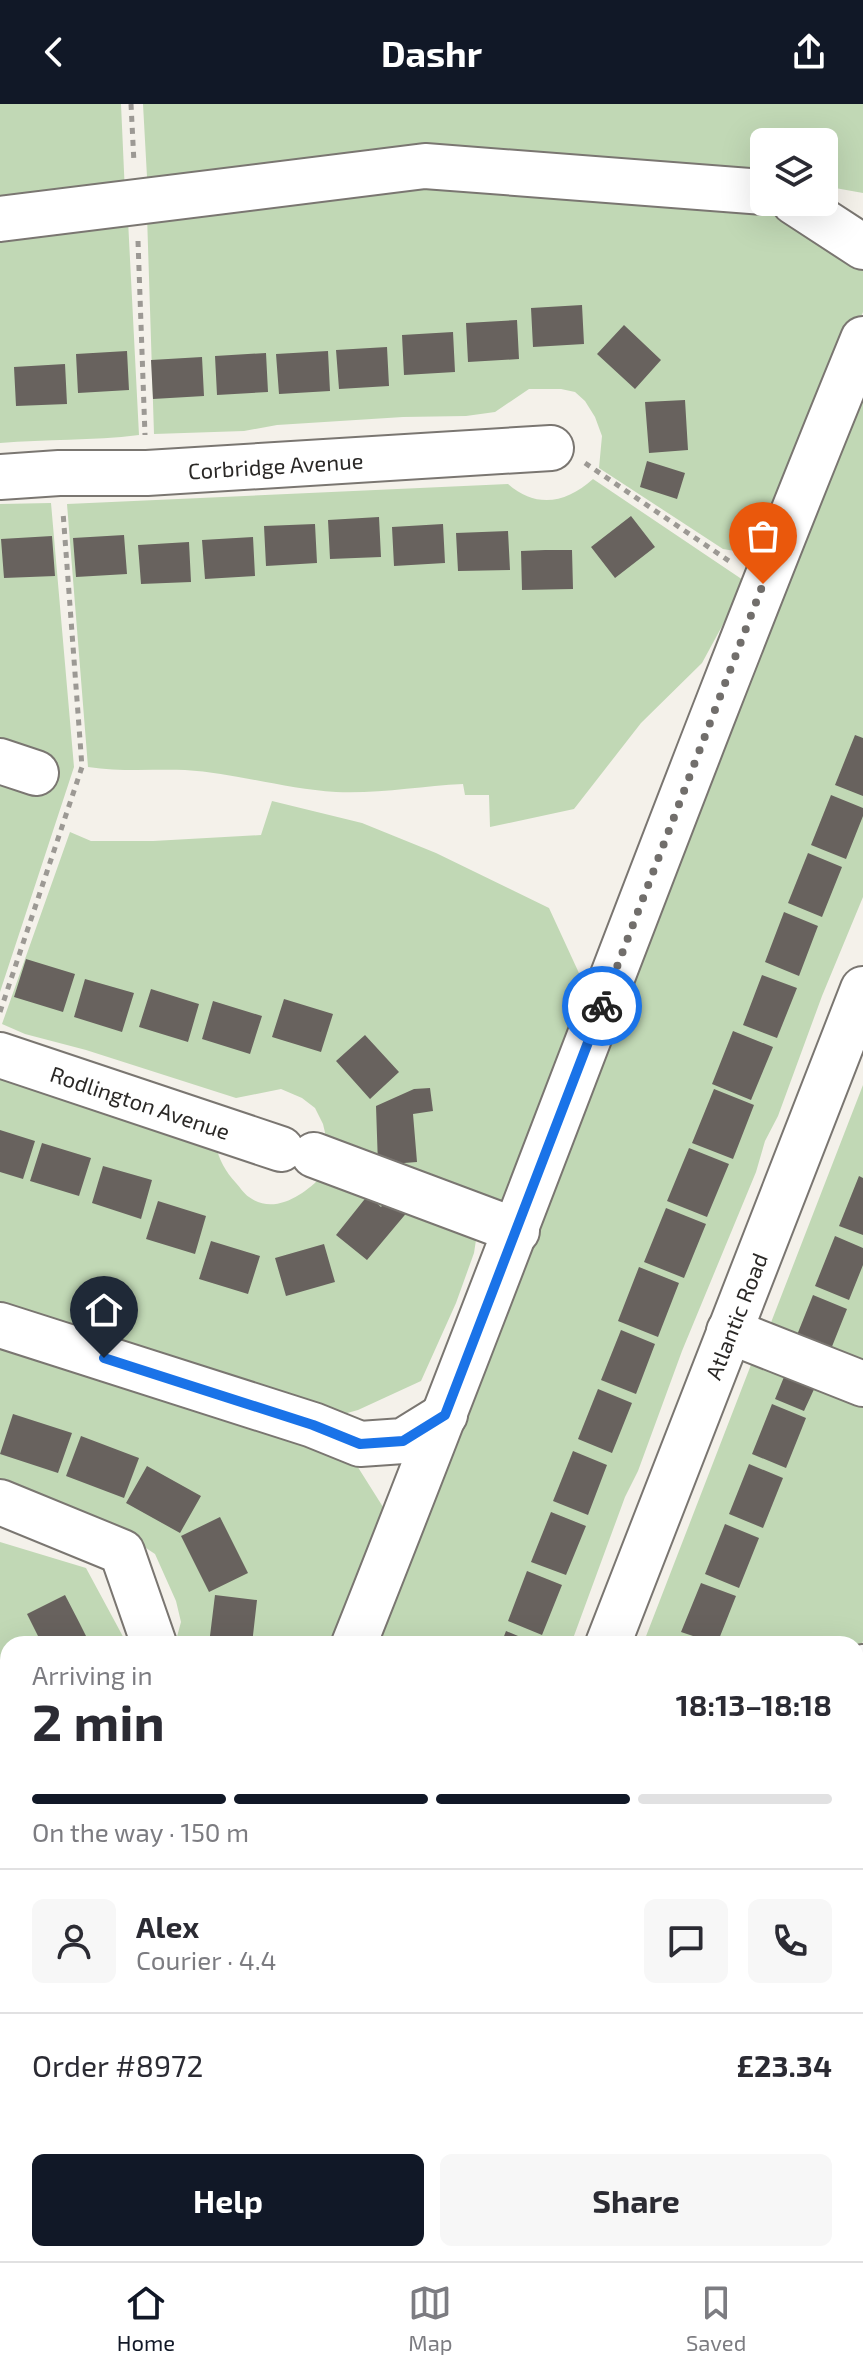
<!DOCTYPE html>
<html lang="en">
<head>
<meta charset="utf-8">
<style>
	:root { --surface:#fff; --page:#f7f7f7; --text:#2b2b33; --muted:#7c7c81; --line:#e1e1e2; --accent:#111827 }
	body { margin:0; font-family:"Exo 2",sans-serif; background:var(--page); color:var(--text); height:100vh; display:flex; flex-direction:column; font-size:30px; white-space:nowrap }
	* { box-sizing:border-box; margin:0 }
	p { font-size:26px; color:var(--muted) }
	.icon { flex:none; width:44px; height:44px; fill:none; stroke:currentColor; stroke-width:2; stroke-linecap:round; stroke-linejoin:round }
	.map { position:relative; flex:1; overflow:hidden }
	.sheet { position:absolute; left:0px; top:1532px; width:864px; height:626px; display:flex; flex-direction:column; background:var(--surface); border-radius:24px 24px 0 0; box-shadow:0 8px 32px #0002 }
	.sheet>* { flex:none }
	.fabs { position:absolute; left:750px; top:24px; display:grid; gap:16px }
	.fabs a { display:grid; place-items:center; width:88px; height:88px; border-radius:12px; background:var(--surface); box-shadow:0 8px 32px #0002; font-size:40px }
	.pin { position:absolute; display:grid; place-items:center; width:68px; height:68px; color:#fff; margin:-82px -34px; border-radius:50% 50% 50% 0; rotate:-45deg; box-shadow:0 0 8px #0007 }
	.pin .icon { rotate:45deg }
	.courier { position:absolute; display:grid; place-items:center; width:80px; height:80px; margin:-40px; border:6px solid #1a73e8; border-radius:50%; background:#fff; color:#222; box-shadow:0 2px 10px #0007 }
	.summary em { font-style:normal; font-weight:700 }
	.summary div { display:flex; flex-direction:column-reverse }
	.summary { display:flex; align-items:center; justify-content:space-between; height:136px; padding:0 32px }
	h1 { font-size:52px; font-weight:700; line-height:60px }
	.bar { display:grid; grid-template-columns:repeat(4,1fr); gap:12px 8px; align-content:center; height:96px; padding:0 32px }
	.bar i { height:10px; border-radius:6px; background:var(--line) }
	.bar .active { background:var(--accent) }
	.bar p { grid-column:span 4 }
	.line { display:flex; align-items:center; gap:20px; padding:0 32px; border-top:2px solid var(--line) }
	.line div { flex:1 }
	.round { display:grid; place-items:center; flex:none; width:84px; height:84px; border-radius:12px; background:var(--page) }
	.cta { display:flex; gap:16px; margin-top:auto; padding:16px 32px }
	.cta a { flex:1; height:92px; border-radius:12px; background:var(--accent); color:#fff; font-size:32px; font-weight:700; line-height:92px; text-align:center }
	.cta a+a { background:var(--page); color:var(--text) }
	header { display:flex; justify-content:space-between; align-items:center; height:104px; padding:0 32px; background:var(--accent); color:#fff; font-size:36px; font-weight:700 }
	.dock { display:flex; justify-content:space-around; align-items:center; height:112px; border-top:2px solid var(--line); background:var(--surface); font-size:22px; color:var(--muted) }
	.dock a { display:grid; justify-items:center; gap:4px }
	.dock .active { color:var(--accent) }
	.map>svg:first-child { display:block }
</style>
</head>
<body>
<header><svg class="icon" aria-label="back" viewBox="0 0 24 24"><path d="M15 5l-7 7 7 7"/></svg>Dashr<svg class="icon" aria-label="share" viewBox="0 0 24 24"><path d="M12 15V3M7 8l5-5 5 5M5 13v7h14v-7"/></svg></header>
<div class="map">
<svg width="863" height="2157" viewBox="0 0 863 2157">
	<rect width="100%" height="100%" fill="#f4f1ea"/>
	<path fill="#c1d8b5" d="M0,0H121L125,90L56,87L0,92Z
		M143,0H863V89L824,82V38H764V67L705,60L611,57L190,69L147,73Z
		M416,76L772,105L863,161V208L822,314L753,450L723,445L599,364L602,332L595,313L585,297L575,288L561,285H529L495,308L466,312L403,313L277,321L244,327L154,330L147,111Z
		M128,116L139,331C92,337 46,335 0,339V129Z
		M863,277V793L822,892L778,1012L765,1037L756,1068L682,1247L638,1367L625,1393L571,1540H370Z
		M593,375L746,478L702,559L641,619L574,705L490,723L489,691H465L463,680C421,682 378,690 336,688C285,685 236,669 185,666C152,665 121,668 88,663L67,400L508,380C537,405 566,399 593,375Z
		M51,399L74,663L0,888V400Z
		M272,697L362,719L436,749L549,804L590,893L503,1117L327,1037L323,1020L315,1004L302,994L281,985L236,994L86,946L25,930L2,920L70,728L91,737H153L261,731Z
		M0,972L216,1040C218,1055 226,1068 236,1079C240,1083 244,1090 249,1093C274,1112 305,1090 322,1072L470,1123L476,1136L474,1149L456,1199L421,1277L358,1306L322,1316L0,1213Z
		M863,981V1274L765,1234Z
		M0,1231L354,1357L383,1403L365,1467L331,1540H175L181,1518L176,1497L155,1450L140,1440L0,1379Z
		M754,1253L863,1295V1537L856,1555V1540H643Z
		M0,1438L86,1464L127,1540H8V1807L0,1808Z
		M863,1610V2153L861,2157H651L654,2150H856V1633Z
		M0,1855L8,1859V2030L0,2013Z
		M0,2062L8,2077V2150H45L48,2157H0Z
		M131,2150H336L333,2157H129Z
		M406,2150H622L619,2157H403Z"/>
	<path fill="#68625e" d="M582,201L584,240L533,243L531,204Z
		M517,216L519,255L468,258L466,219Z
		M624,221L661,256L635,285L597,250Z
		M453,228L455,268L404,271L402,231Z
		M387,243L389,282L339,285L336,246Z
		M127,247L129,286L78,289L76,250Z
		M328,247L330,287L279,290L276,250Z
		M266,249L268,288L217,291L215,252Z
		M202,253L204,292L153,295L151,256Z
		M65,260L67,300L16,302L14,263Z
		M685,296L688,346L649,349L645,298Z
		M647,357L685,369L677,395L640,383Z
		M631,412L655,443L615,474L591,443Z
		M379,413L381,453L330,455L328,416Z
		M315,420L317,459L266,462L264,422Z
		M443,420L445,459L394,462L392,423Z
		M508,427L510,466L458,467L456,429Z
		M124,431L127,470L76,473L73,434Z
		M52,432L55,472L4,474L1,435Z
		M253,433L255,472L205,475L202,436Z
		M189,438L191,478L141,480L138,441Z
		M545,446H572L573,485L522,486L521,447Z
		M855,631L863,634V692L835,681Z
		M831,691L863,704V712L846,755L811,741Z
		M808,749L842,763L822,813L788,799Z
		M784,808L818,822L799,872L765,858Z
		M26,855L75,870L63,908L14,893Z
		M762,871L797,884L777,934L743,921Z
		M85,875L134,889L122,928L74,913Z
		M151,885L199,900L188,938L139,923Z
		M284,895L333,910L321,948L272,933Z
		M213,897L262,912L250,950L202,935Z
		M733,927L773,943L751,996L712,980Z
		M365,931L399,968L370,995L336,957Z
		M430,984L433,1007L413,1010L417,1058L378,1061L376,1002L414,985Z
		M714,985L754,1001L733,1055L692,1039Z
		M0,1026L35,1037L23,1075L0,1068Z
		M42,1039L91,1054L79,1092L30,1077Z
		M689,1044L729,1060L707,1113L667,1097Z
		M103,1062L152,1076L141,1115L92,1099Z
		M859,1072L863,1074V1131L839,1122Z
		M368,1091L381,1103L390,1092L409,1106L367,1156L336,1131Z
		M158,1097L206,1112L195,1150L146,1135Z
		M666,1104L706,1120L684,1174L644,1158Z
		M835,1132L863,1144V1161L849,1196L815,1182Z
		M211,1137L260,1152L248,1190L199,1175Z
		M324,1140L335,1178L286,1192L275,1154Z
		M639,1163L679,1179L658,1233L618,1217Z
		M813,1191L847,1205L827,1255L793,1241Z
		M621,1226L655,1240L636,1290L601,1276Z
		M786,1268L816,1281L804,1307L775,1295Z
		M598,1285L632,1299L612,1349L578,1335Z
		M772,1300L806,1314L786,1364L752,1350Z
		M13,1310L72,1329L58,1369L0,1350Z
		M81,1332L139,1354L124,1394L66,1372Z
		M573,1347L607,1361L588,1411L553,1397Z
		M749,1360L783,1374L763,1424L729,1410Z
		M147,1362L201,1392L180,1429L126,1399Z
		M551,1408L586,1422L566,1471L531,1458Z
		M220,1413L248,1469L209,1488L181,1432Z
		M725,1420L759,1434L739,1484L705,1470Z
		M527,1467L562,1481L542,1531L508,1517Z
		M701,1479L736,1492L717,1540L681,1528Z
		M65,1491L79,1518L90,1540H42L27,1510Z
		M215,1491L257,1496L252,1540H209Z
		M506,1527L537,1540H501Z
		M4,1641L8,1642V1708L0,1705V1653Z
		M0,1712L8,1715V1752L0,1773Z
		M8,1930V1975L0,1977V1932Z
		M856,1978L863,1981V2045L856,2042Z
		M856,2054L863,2057V2077L856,2095Z
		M263,2150H303L300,2157H260Z
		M443,2150H478L475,2157H440Z
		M781,2150H833L830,2157H778Z"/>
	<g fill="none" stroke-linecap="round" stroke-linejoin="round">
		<defs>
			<g id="minor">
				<path d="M794,98L863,143"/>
				<path d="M0,115L425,62L764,88"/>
				<path id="s1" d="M0,373L59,369H147L551,344"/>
				<path d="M0,657L36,669"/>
				<path id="s2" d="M0,951L281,1045"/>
				<path d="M314,1051L517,1127"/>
				<path d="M0,1221L313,1321L360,1340L403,1337L445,1311"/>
				<path d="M729,1227L863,1280"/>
				<path d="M0,1398L122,1448L154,1540"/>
				<path d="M354,1540C527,1106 686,667 863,235"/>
				<path id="s3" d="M608,1540L863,885"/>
				<path d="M856,1583L863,1563"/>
				<path d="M0,2037L8,2053"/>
				<path d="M55,2150L58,2157"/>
				<path d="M109,2157L112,2150"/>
				<path d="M370,2157L373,2150"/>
				<path d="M636,2157L640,2150"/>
			</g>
		</defs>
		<use href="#minor" stroke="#7a7671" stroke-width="48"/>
		<path stroke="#9c9994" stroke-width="5" stroke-dasharray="6 6" stroke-linecap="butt" d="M131,0L134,59
			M138,137L145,331
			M585,359L732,459
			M0,908L82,663L63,408
			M0,1828L8,1826"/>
		<use href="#minor" stroke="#fff" stroke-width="44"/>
	</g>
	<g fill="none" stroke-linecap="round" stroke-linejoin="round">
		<path stroke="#716e6b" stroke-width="8" stroke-dasharray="0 14.4" d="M602,902L763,480"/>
		<path stroke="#1a73e8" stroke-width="10" d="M104,1254L313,1321L360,1340L403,1337L445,1311L602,902"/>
	</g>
	<g text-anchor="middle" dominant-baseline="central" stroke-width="8" stroke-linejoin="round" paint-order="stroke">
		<g font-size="22" fill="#2a2826" stroke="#f4f1ea">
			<text stroke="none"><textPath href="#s1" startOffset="276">Corbridge Avenue</textPath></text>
			<text stroke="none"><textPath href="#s2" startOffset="148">Rodlington Avenue</textPath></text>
			<text stroke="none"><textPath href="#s3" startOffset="352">Atlantic Road</textPath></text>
		</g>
	</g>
</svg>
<div class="fabs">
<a><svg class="icon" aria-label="layers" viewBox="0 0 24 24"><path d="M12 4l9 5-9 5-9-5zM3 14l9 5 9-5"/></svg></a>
</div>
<div class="pin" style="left:763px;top:480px;background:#ea580c"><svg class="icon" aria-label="bag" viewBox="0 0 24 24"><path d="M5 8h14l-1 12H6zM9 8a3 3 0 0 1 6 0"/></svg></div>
<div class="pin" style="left:104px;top:1254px;background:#1f2937"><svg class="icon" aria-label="home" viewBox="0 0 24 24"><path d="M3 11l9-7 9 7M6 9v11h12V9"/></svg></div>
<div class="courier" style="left:602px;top:902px"><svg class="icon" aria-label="bike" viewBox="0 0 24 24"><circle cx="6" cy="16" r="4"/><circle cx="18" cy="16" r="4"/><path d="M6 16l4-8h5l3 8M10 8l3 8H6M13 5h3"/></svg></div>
<section class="sheet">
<div class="summary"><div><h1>2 min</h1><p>Arriving in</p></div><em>18:13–18:18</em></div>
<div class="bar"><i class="active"></i><i class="active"></i><i class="active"></i><i></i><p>On the way · 150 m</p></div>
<div class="line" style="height:144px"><a class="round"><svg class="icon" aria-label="person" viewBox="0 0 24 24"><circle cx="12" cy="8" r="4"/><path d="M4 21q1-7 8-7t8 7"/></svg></a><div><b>Alex</b><p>Courier · 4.4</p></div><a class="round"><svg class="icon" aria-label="chat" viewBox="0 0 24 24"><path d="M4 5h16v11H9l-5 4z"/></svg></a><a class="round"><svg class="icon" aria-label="phone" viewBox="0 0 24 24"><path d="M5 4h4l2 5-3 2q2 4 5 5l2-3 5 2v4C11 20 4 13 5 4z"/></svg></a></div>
<div class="line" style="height:104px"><div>Order #8972</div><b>£23.34</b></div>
<div class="cta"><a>Help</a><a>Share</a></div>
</section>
</div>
<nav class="dock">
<a class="active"><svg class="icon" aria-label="home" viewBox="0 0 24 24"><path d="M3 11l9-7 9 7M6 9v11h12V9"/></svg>Home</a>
<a><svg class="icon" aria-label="map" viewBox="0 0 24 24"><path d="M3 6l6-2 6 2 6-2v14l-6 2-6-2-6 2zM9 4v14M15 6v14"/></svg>Map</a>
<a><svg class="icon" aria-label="saved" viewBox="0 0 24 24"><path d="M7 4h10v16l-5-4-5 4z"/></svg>Saved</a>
</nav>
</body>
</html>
